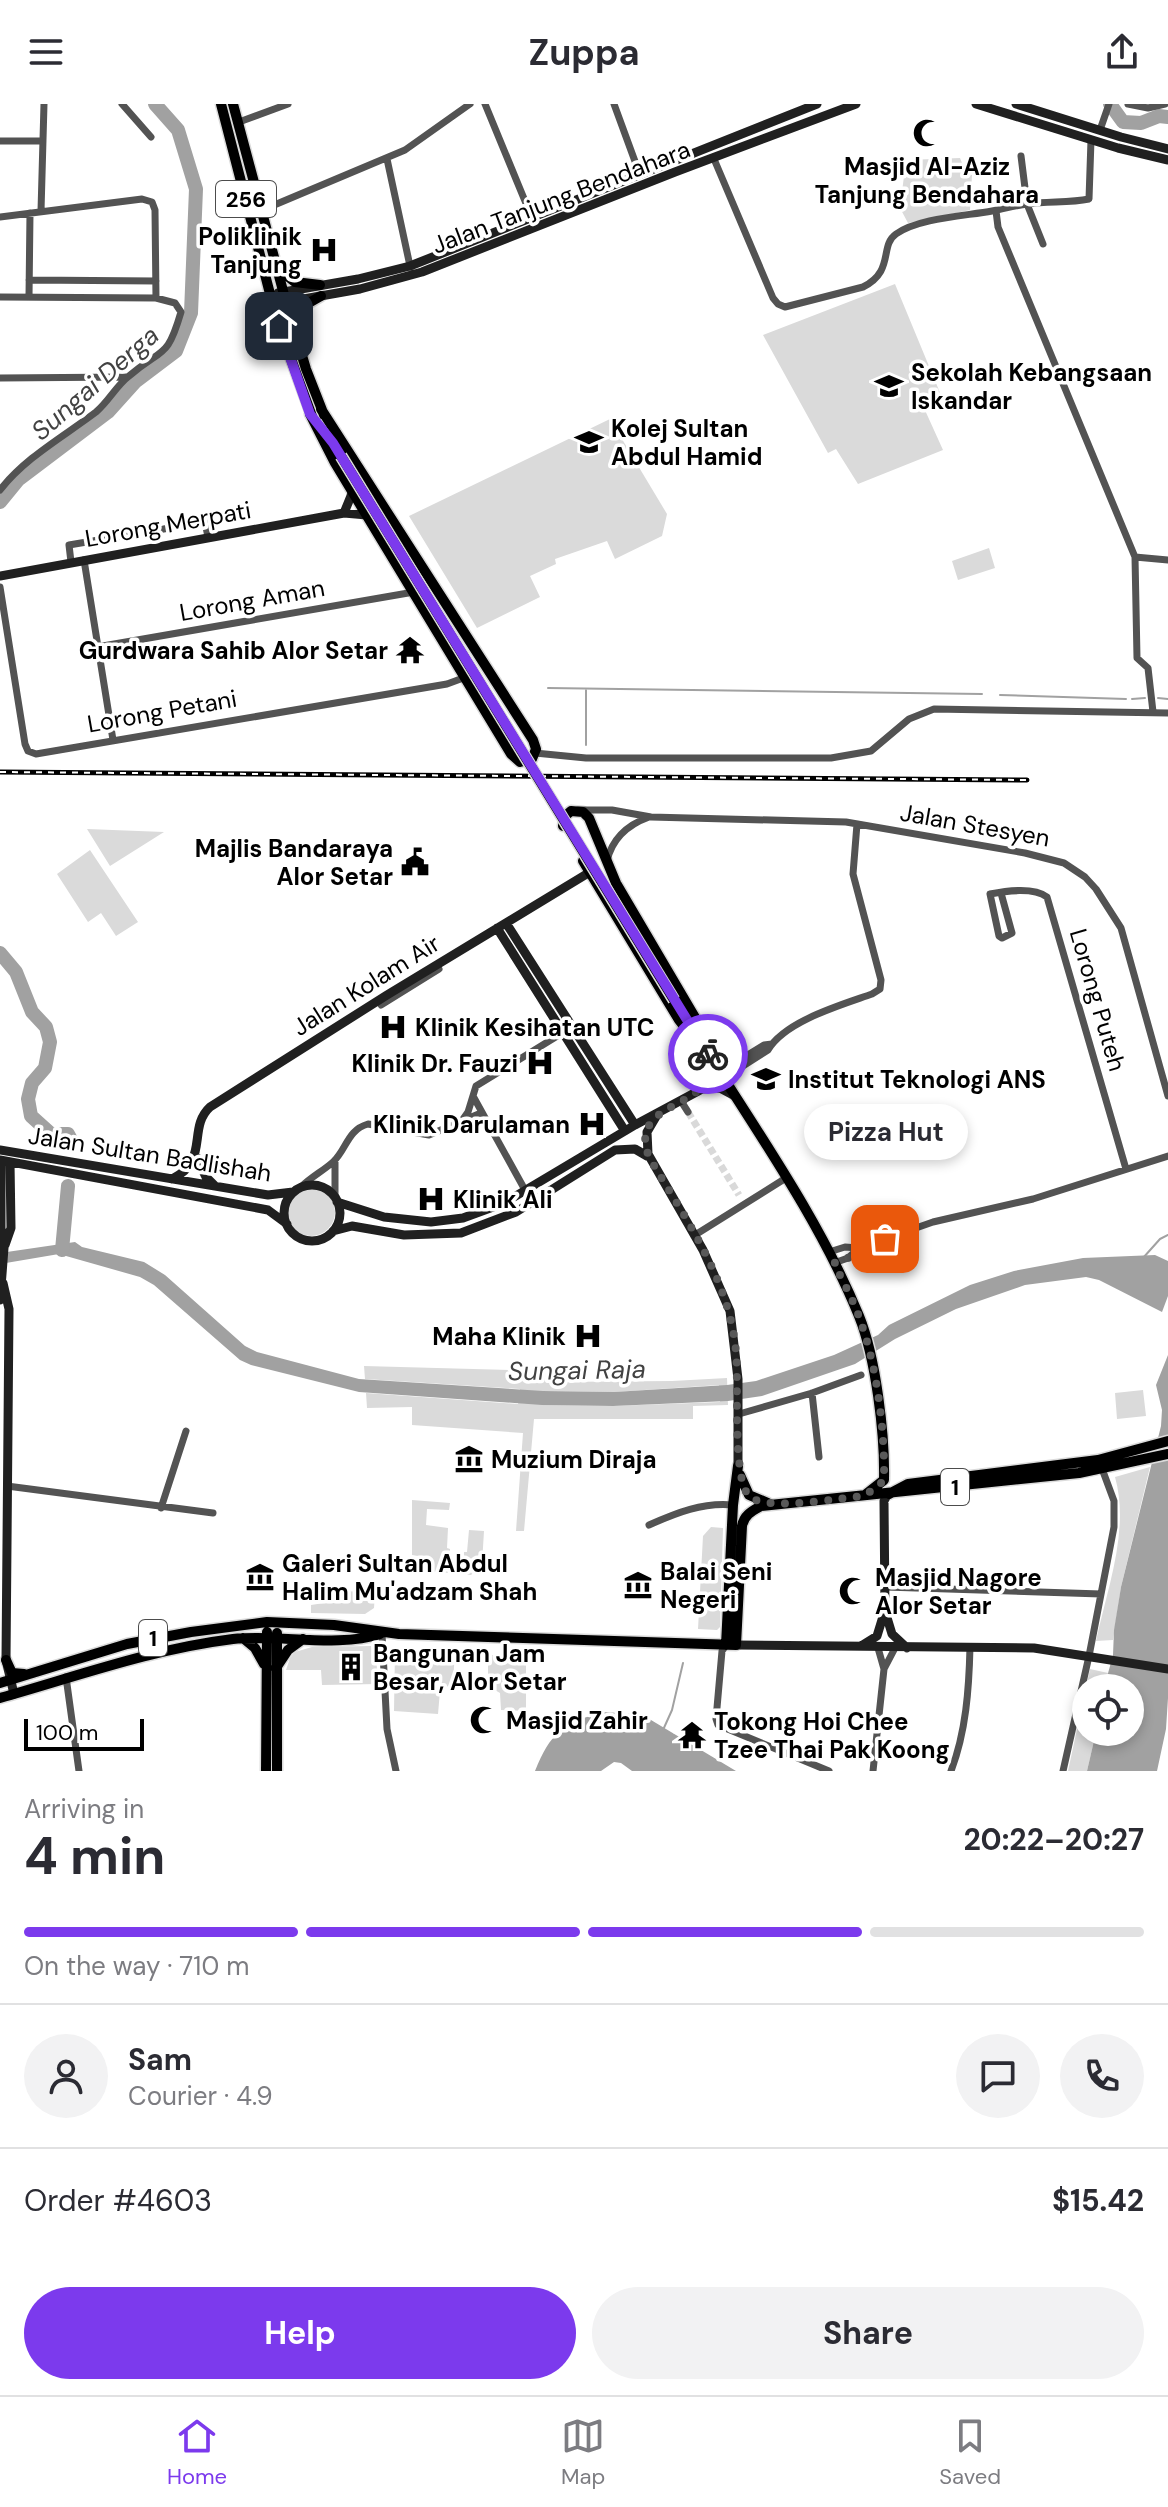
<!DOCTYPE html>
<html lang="en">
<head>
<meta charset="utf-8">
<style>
	:root { --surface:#fff; --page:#f2f2f3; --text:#2b2b33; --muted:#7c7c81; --line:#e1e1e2; --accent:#7c3aed }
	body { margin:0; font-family:"DM Sans",sans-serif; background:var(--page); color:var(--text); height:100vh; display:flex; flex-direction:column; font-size:30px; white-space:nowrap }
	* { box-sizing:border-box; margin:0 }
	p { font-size:26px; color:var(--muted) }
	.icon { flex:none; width:44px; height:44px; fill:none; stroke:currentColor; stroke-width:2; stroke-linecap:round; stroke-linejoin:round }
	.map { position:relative; height:1667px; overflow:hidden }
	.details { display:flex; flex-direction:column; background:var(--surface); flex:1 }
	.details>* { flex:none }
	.tools { position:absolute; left:1072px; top:1570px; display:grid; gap:16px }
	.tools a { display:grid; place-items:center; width:72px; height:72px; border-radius:50%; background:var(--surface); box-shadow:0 4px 12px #0003; font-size:40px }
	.scale { position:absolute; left:24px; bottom:20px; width:120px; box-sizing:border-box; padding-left:8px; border:4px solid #000; border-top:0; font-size:22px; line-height:28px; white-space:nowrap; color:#000; -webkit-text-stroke:6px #fff; paint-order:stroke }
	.pin { position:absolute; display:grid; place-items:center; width:68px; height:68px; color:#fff; margin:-34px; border-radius:16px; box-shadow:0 4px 12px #0006 }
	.courier { position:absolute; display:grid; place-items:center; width:80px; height:80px; margin:-40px; border:6px solid #7c3aed; border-radius:50%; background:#fff; color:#222; box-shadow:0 2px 10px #0007 }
	.bubble { position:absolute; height:56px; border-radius:28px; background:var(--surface); box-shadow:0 4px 12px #0003; font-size:26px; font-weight:700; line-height:56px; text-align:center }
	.head em { font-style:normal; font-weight:700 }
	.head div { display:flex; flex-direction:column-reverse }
	.head { display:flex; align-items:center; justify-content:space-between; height:136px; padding:0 24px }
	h1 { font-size:52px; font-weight:700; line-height:60px }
	.bar { display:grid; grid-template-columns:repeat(4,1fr); gap:12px 8px; align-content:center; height:96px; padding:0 24px }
	.bar i { height:10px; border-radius:6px; background:var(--line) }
	.bar .active { background:var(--accent) }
	.bar p { grid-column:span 4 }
	.line { display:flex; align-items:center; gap:20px; padding:0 24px; border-top:2px solid var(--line) }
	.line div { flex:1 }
	.round { display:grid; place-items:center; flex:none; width:84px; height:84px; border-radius:42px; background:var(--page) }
	.primary-button { display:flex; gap:16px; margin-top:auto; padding:16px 24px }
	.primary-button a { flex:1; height:92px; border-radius:48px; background:var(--accent); color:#fff; font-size:32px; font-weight:700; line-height:92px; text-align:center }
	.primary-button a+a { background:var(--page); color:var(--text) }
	header { display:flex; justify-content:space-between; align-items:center; height:104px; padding:0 24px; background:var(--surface); font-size:36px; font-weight:700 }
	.tabs { display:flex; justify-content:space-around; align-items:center; height:112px; border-top:2px solid var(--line); background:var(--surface); font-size:22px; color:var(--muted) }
	.tabs a { display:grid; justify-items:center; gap:4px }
	.tabs .active { color:var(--accent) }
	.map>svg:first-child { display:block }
</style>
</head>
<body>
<header><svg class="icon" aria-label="menu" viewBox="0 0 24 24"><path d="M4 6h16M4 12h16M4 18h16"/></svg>Zuppa<svg class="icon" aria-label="share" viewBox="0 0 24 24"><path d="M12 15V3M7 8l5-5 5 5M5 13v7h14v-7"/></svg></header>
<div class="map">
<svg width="1168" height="1667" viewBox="0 0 1168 1667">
	<rect width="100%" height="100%" fill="#fff"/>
	<path fill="#dadada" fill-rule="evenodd" d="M960,54L966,69L972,71L970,106L908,119L900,104L906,56Z
		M895,180L943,296L924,304L943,346L858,380L836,345L828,349L763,231Z
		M610,315L667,410L662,432L615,455L607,437L555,455L556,460L530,472L540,493L477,524L409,412Z
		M989,444L995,464L958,476L952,457Z
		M87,725L164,728L110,762Z
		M90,746L138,818L116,832L101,809L88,818L57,770Z
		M287 1108a24 24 0 1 1 48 0a24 24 0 1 1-48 0Z
		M364,1262L547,1267L554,1278L672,1277L727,1274L728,1301L693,1302V1315H534L524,1427H516L523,1329L412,1321V1303L367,1304L366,1289L518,1300L520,1285L365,1275ZM719,1281L720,1298L613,1302L543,1301L544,1287L614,1288Z
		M1143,1286L1146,1312L1117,1315L1115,1289Z
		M1150,1363L1121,1483L1113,1536L1096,1537C1107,1485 1130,1426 1115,1373Z
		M412,1396L450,1399L449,1406L427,1405L426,1421L448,1424L447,1444L450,1445V1457L464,1458V1448H467L469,1426L484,1427L482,1460L471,1471L417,1466L418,1452L412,1451Z
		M711,1423L723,1424L720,1523L717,1526L698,1525L703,1432Z
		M335,1487L375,1488L374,1504L365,1510L311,1509V1501L324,1499Z
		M371,1542L376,1551L378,1580L322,1581L321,1566H286L290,1554L295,1548L312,1543Z
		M395,1546L455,1547L453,1579L440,1587L438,1610L394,1607Z
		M488,1551H526V1607L501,1606L500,1589L488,1582Z
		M1090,1565L1108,1569L1104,1584H1086V1628H1096L1087,1667H1068Z"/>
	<path fill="#a1a1a1" d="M75,1138L82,1143L144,1158L165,1171L245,1242L257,1248L359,1275L543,1287L614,1288L727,1281L756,1277L834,1251L878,1231L889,1221L970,1181L1014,1167L1083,1154L1155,1151L1168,1157V1192L1162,1208L1099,1176L1086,1173L1025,1181L956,1205L895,1235L855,1260L762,1292L728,1297L613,1302L542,1301L359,1288L251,1261L240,1256L154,1181L140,1173L59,1150L0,1160V1149Z
		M1168,1251V1594L1166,1625L1157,1667H1087L1096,1628H1130V1584H1104L1113,1551L1114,1526L1121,1483L1161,1322L1162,1306L1156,1281Z
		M600,1608L641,1610L736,1667H632L621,1659L614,1658L601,1667H535C551,1628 561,1622 600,1608Z"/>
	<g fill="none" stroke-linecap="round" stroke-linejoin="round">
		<path stroke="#a1a1a1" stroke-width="2" d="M548,584L982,590
			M1000,591L1126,595
			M1158,594L1168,595
			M1132,595L1145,594
			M586,641V586
			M1143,1154L1160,1135L1168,1131
			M663,1626L672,1606L683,1559"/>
		<path stroke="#a1a1a1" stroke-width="14" d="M1110,0L1123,18L1141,19L1159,12L1168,13
			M0,398L18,376L108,308L135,278L176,247L191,209L196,85L178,26L155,0
			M0,849L16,868L32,908L46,923L50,938L45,964L32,979L28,995L31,1012L51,1030H68L74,1041
			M62,1146L68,1082"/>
		<path stroke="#d9d9d9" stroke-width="7" stroke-dasharray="7 3.5" stroke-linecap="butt" d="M688,1008L739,1091"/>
		<defs>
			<path id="primary" d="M221,0L277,217L313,315
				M233,0L286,198L306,265L324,311
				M277,164L295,178L320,181
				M292,219L300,204L321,192
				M310,310L335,359L511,650L520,658L532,655L536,645L533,636L321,305
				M323,328L341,352
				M563,722L564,713L571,707L583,708L589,714L616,779L720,956L719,966
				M583,757L679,916L697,939L706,946
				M716,962C767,1042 823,1124 859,1212C876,1254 885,1331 884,1376L865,1391
				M740,1371L749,1391L768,1399
				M889,1390L908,1380L1098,1356L1168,1337
				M277,1529V1667
				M243,1534L255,1544L264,1560
				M726,1541L733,1401L738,1362
				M6,1556L12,1569L24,1570
				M276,1564L288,1546L303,1535
				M0,1579L127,1540L191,1528L267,1518L334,1521L399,1530L736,1541L742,1422C744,1411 752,1407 761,1402L1079,1369L1168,1350
				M0,1594C78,1572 152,1545 233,1535C279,1530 338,1544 380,1530
				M266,1667L267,1528"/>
		</defs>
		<use href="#primary" stroke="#dbdbdb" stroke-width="13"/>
		<path stroke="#535353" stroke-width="7" d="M122,0L151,33
			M485,0L532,114
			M614,0L640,71
			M1128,0L1148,4L1165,0
			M239,18L288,0
			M1100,26L1109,0
			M0,37H43
			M1021,52L1027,100L1043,140
			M387,55L410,162
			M714,55L773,194L778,200L785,203L863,183C895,167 879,142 896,130C919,114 965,112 992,107C1004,105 1016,101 1028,100C1048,97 1069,99 1089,95L1091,36
			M41,107L44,0
			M260,107L405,46L470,0
			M996,107L998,123L1135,453L1137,554L1148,564L1153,608
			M0,113L142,95L152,98L155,106L156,194
			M29,176L156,177
			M0,193L156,194L175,199L181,208C167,256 163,243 129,272C116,282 109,297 96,308C63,333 26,353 0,386
			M29,193L30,109
			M0,274L126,273
			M1135,453L1168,456
			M84,456L113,636
			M71,458L69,441L205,418L208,433
			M0,483L25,640L28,647L36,650L447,580L466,573
			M97,543L414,488
			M535,649L586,654H831L871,647L909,615L934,605L1168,609
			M578,706H612L651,713L846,718L1025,749L1064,759L1085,773L1096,785L1121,824L1168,992
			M607,757C612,735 627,721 649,713
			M1001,789L1012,829L1002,834L999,832L990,790C1005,787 1034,783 1047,793L1126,1065
			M381,901L439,865
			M720,968L764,941L772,940
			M724,974L768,946C785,917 841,901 872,890L880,885L881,876L853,770L857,720
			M473,992L525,1086
			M681,997L688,1008
			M461,1018L468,1008L476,982L567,926
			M301,1083C311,1073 323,1067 333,1058C347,1045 347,1026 368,1020L429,1031L481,1009
			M335,1093V1056
			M695,1131L786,1074
			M829,1148L845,1143L858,1144
			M834,1159L848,1154L859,1144L933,1118L1033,1095L1168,1052
			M812,1289L819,1353
			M739,1310L812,1289L861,1271
			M7,1382L213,1409
			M161,1404L186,1327
			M649,1421C676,1409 703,1398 733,1401
			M885,1483L1101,1490
			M382,1530L387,1625L396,1667
			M726,1541L722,1547L716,1615L718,1621L829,1667
			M878,1544L884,1565
			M66,1573L79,1667
			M873,1667L884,1565L895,1544
			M951,1667C966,1628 969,1585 970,1543
			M1063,1667L1089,1552L1114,1423V1397L1101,1362"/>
		<path stroke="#202020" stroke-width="9" d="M976,0L1118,44L1168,56
			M1016,0L1121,33L1168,45
			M278,189L358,175L410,162L817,0
			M281,199L360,185L422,168L675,68L856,0
			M344,409L353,387
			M0,472L344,409L367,411
			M506,819L635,1021
			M497,824L625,1027
			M702,985L711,968L708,949
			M657,1011L647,1028L648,1050L703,1146L730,1207L738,1275V1362
			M0,1046L268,1091L293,1088
			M196,1052L206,1073L215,1082
			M0,1056L268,1106L287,1120
			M172,1075C210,1057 187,1024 210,1003L387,891L590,768
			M284 1109a28 28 0 1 1 56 0a28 28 0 1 1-56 0Z
			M337,1098L384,1113L431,1118L463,1114L504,1099L635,1021L702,985L720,984L735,992
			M333,1127L352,1122L404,1131L461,1129L516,1108L615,1046L635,1045L647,1052
			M5,1141L11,1124L10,1058
			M3,1179L9,1205L6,1556L14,1590
			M0,1196L4,1144L1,1124V1057
			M885,1507L892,1530L907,1544
			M736,1541L1034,1544L1168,1565
			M861,1542L877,1532L885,1506L884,1397L887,1391"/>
		<use href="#primary" stroke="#000" stroke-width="10"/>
		<defs>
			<path id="rail" d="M0,668L1027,676"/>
		</defs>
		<use href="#rail" stroke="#000" stroke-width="5"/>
		<use href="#rail" stroke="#fff" stroke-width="2" stroke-dasharray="6" stroke-linecap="butt"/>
		<defs>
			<path id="primary-bridge" d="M341,352L674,896"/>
		</defs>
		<use href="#primary-bridge" stroke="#dbdbdb" stroke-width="13" stroke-linecap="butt"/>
		<use href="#primary-bridge" stroke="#000" stroke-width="10"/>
	</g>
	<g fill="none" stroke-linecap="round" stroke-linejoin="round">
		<path stroke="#595959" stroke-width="8" stroke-dasharray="0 14.4" d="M708,950C726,1008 622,992 650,1055C686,1115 730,1177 736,1248C739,1277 732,1375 749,1392C765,1408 840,1394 863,1392L876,1384L884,1376C885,1327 877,1262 860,1216C854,1197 843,1178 834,1159L848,1154L859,1144L885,1135"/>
		<path stroke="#7c3aed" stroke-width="10" d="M279,222L310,310L333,339L708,950"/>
	</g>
	<defs>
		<symbol id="mosque-bare" viewBox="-9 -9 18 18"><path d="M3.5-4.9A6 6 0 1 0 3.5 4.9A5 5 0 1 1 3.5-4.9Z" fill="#000" stroke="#fff" stroke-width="2.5" paint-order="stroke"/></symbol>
		<symbol id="hospital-bare" viewBox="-9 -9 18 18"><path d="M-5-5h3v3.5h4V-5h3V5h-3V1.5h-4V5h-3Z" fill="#000" stroke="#fff" stroke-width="2.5" paint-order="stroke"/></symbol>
		<symbol id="school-bare" viewBox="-9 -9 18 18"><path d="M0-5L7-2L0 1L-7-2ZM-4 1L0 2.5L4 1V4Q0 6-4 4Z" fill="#000" stroke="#fff" stroke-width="2.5" paint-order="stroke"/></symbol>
		<symbol id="temple-bare" viewBox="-9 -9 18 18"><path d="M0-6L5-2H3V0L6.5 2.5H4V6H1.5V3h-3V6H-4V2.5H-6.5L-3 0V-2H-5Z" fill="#000" stroke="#fff" stroke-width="2.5" paint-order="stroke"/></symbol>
		<symbol id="civic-bare" viewBox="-9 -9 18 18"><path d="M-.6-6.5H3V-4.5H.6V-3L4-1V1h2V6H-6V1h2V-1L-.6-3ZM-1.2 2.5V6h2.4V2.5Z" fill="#000" stroke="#fff" stroke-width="2.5" paint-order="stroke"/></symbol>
		<symbol id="university-bare" viewBox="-9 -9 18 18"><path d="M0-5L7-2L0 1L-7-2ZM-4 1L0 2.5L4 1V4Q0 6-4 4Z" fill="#000" stroke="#fff" stroke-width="2.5" paint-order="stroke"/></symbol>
		<symbol id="museum-bare" viewBox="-9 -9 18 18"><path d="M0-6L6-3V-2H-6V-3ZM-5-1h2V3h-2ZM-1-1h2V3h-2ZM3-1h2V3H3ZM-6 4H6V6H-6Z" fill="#000" stroke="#fff" stroke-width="2.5" paint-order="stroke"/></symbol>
		<symbol id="building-bare" viewBox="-9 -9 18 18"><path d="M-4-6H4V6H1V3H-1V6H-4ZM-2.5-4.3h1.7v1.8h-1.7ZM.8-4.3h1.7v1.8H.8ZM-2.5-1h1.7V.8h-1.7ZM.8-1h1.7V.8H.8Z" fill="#000" stroke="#fff" stroke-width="2.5" paint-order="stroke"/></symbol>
	</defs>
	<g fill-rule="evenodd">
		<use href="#mosque-bare" x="907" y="9" width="40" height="40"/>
		<use href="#hospital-bare" x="304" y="126" width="40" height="40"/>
		<use href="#school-bare" x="869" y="262" width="40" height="40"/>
		<use href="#school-bare" x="569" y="318" width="40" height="40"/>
		<use href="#temple-bare" x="390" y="526" width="40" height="40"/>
		<use href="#civic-bare" x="395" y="738" width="40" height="40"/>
		<use href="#hospital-bare" x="373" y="903" width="40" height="40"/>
		<use href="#hospital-bare" x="520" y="939" width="40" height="40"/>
		<use href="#university-bare" x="746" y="955" width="40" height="40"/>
		<use href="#hospital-bare" x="572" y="1000" width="40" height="40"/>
		<use href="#hospital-bare" x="411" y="1075" width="40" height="40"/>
		<use href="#hospital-bare" x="568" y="1212" width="40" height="40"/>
		<use href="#museum-bare" x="449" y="1335" width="40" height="40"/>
		<use href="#museum-bare" x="240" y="1453" width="40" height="40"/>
		<use href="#museum-bare" x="618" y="1461" width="40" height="40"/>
		<use href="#mosque-bare" x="833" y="1467" width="40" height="40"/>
		<use href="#building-bare" x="331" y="1543" width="40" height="40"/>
		<use href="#mosque-bare" x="464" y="1596" width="40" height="40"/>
		<use href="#temple-bare" x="672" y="1611" width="40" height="40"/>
	</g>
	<g text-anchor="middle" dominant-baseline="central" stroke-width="7" stroke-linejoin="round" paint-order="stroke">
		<g fill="#fff" stroke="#4c4c4c" stroke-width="2">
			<rect x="216" y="77" width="60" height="36" rx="6"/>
			<rect x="941" y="1365" width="28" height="36" rx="6"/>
			<rect x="139" y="1516" width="28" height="36" rx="6"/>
		</g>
		<g font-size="22" font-weight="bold" fill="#000">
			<text x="246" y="95">256</text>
			<text x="955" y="1383">1</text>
			<text x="153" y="1534">1</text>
		</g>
		<g font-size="24" font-weight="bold" fill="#000" stroke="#fff" text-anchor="start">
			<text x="927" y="62" text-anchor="middle">Masjid Al-Aziz<tspan x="927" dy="28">Tanjung Bendahara</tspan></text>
			<text x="302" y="132" text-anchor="end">Poliklinik<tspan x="302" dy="28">Tanjung</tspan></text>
			<text x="911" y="268">Sekolah Kebangsaan<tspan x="911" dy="28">Iskandar</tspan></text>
			<text x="611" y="324">Kolej Sultan<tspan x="611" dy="28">Abdul Hamid</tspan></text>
			<text x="388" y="546" text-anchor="end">Gurdwara Sahib Alor Setar</text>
			<text x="393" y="744" text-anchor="end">Majlis Bandaraya<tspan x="393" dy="28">Alor Setar</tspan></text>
			<text x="415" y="923">Klinik Kesihatan UTC</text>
			<text x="518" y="959" text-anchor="end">Klinik Dr. Fauzi</text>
			<text x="788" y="975">Institut Teknologi ANS</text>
			<text x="570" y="1020" text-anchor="end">Klinik Darulaman</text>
			<text x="453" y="1095">Klinik Ali</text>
			<text x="566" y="1232" text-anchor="end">Maha Klinik</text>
			<text x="491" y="1355">Muzium Diraja</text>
			<text x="282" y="1459">Galeri Sultan Abdul<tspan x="282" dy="28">Halim Mu'adzam Shah</tspan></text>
			<text x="660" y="1467">Balai Seni<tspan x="660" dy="28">Negeri</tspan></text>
			<text x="875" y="1473">Masjid Nagore<tspan x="875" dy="28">Alor Setar</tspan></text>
			<text x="373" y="1549">Bangunan Jam<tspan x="373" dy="28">Besar, Alor Setar</tspan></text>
			<text x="506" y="1616">Masjid Zahir</text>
			<text x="714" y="1617">Tokong Hoi Chee<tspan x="714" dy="28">Tzee Thai Pak Koong</tspan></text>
		</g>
		<g font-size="24" fill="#000" stroke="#fff">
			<text transform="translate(561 93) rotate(-21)">Jalan Tanjung Bendahara</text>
			<text transform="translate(168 420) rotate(-10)">Lorong Merpati</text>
			<text transform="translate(252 496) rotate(-10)">Lorong Aman</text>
			<text transform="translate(162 607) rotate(-10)">Lorong Petani</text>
			<text transform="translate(975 721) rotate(10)">Jalan Stesyen</text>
			<text transform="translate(366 881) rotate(-32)">Jalan Kolam Air</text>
			<text transform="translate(1098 896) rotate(74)">Lorong Puteh</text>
			<text transform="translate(150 1050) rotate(9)">Jalan Sultan Badlishah</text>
		</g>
		<g font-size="26" font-style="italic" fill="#424242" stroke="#fff">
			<text transform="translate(95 279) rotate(-41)">Sungai Derga</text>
			<text transform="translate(577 1266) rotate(-1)">Sungai Raja</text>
		</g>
	</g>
</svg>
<div class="tools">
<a><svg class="icon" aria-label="locate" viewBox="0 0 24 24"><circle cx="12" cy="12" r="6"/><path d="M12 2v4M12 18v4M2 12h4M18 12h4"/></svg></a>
</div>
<div class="scale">100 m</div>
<div class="pin" style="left:885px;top:1135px;background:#ea580c"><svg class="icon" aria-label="bag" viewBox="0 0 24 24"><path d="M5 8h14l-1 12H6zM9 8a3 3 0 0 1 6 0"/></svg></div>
<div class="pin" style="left:279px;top:222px;background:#1f2937"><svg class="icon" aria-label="home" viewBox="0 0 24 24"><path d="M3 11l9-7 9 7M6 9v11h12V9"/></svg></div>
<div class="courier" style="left:708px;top:950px"><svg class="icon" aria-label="bike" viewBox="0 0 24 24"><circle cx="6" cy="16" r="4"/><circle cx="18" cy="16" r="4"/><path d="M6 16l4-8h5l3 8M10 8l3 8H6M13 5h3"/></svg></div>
<div class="bubble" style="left:804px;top:1000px;width:164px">Pizza Hut</div>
</div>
<section class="details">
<div class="head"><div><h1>4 min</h1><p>Arriving in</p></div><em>20:22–20:27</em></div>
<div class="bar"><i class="active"></i><i class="active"></i><i class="active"></i><i></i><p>On the way · 710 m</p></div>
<div class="line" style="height:144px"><a class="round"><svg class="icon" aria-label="person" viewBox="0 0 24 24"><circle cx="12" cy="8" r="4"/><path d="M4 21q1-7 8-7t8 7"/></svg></a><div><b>Sam</b><p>Courier · 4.9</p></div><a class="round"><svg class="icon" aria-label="chat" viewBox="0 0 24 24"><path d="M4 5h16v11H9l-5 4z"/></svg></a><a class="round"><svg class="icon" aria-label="phone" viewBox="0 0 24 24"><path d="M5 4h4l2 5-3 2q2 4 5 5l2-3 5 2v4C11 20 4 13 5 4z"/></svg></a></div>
<div class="line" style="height:104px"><div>Order #4603</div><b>$15.42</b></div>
<div class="primary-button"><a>Help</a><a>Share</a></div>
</section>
<nav class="tabs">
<a class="active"><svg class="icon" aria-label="home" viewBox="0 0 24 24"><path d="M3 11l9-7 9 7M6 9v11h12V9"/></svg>Home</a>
<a><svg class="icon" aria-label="map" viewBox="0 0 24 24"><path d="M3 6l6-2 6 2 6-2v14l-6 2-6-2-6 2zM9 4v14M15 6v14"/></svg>Map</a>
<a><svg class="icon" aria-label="saved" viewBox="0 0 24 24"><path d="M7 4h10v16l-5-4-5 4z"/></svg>Saved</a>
</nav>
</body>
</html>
